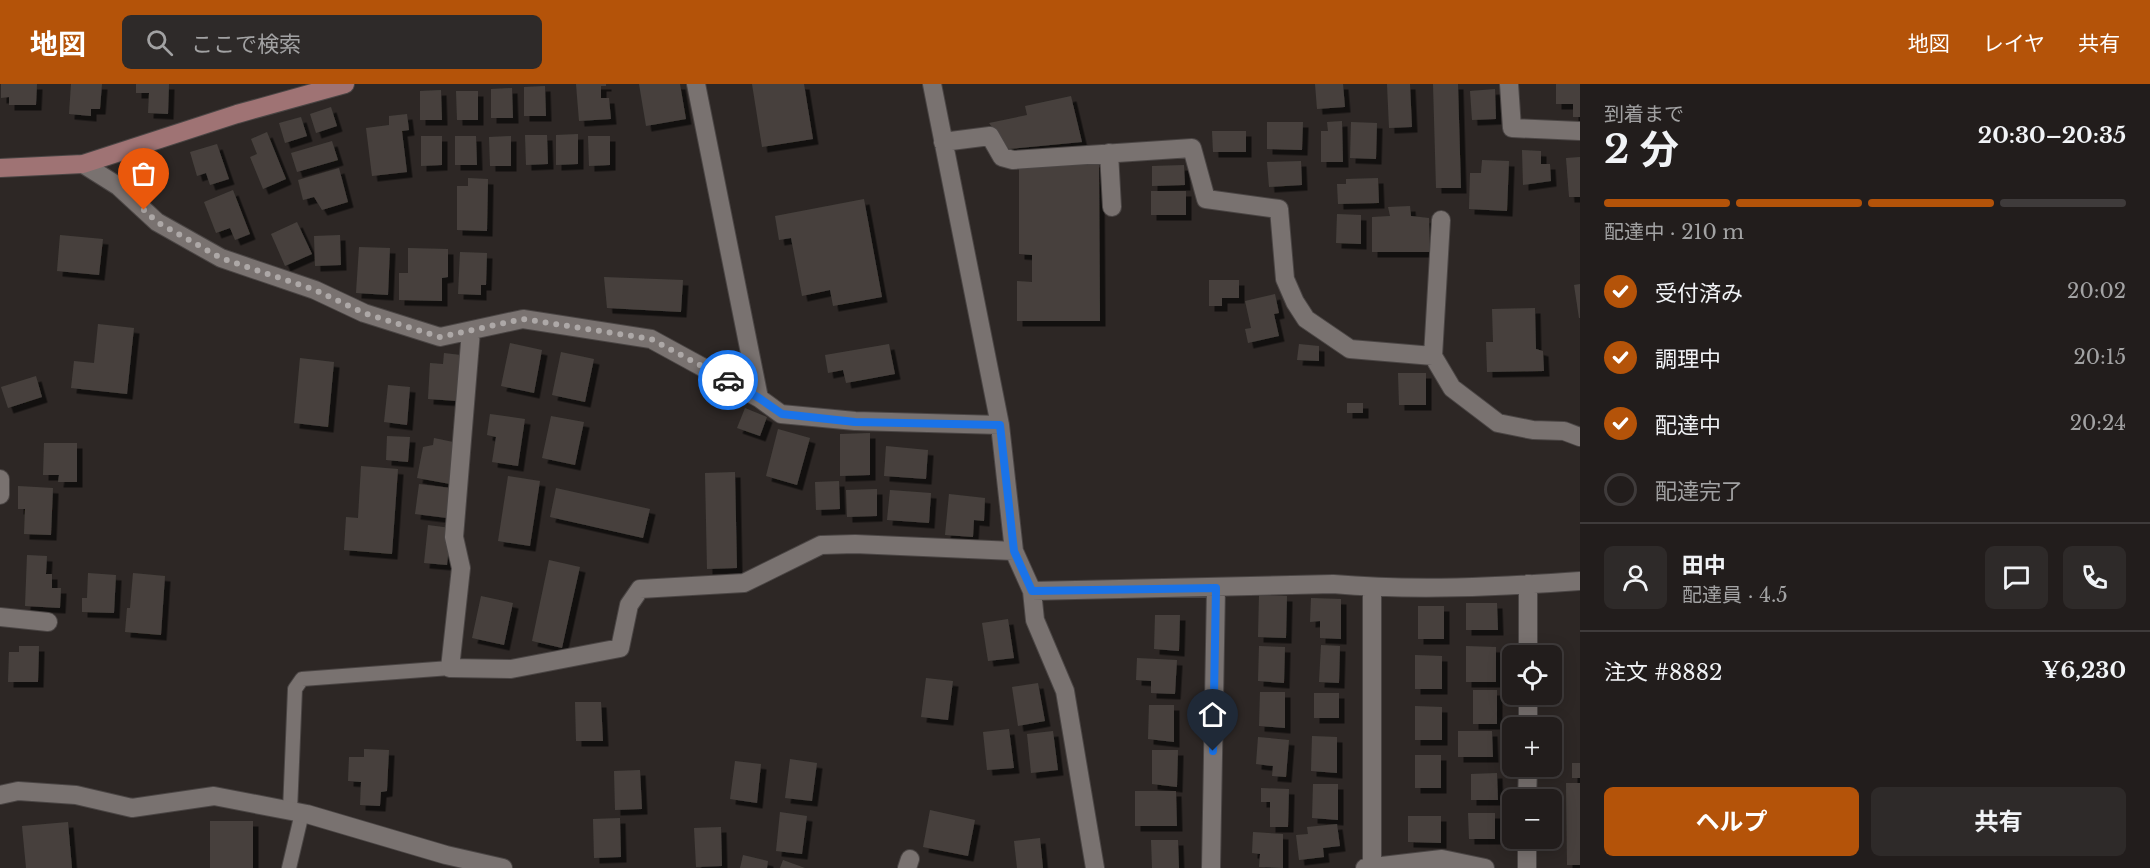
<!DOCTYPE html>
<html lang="ja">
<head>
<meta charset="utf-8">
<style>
	:root { --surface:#221d1c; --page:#2e2a29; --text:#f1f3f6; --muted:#a2a2a3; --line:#3f3b3b; --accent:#b45309 }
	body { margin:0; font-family:"Libre Baskerville","Noto Sans JP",serif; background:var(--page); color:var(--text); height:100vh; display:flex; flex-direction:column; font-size:22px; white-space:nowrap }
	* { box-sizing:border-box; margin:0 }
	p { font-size:20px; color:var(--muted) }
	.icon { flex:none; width:33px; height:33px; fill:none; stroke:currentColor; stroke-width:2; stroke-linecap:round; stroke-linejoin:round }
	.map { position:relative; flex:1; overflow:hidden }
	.sheet { display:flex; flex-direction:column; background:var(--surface); width:570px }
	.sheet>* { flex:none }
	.controls { position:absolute; left:1502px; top:561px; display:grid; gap:12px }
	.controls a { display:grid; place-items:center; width:60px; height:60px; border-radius:9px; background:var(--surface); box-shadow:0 3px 15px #0003,0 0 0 2px var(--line); font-size:30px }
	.pin { position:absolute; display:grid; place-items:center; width:51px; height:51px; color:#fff; margin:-62px -26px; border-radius:50% 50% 50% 0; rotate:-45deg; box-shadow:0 0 6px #0007 }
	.pin .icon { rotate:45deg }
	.courier { position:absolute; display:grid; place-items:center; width:60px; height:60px; margin:-30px; border:4px solid #1a73e8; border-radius:50%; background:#fff; color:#222; box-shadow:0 2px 8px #0007 }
	.overview em { font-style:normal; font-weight:700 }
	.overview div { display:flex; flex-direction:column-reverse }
	.overview { display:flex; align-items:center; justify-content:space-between; height:102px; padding:0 24px }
	h1 { font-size:39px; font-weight:700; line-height:45px }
	.bar { display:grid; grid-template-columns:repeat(4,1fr); gap:9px 6px; align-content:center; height:72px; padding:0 24px }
	.bar i { height:8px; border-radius:4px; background:var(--line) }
	.bar .selected { background:var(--accent) }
	.bar p { grid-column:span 4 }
	.line { display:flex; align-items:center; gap:15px; padding:0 24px; border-top:2px solid var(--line) }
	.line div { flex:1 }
	.round { display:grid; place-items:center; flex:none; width:63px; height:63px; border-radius:9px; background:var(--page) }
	ol { padding:0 24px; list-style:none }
	li { display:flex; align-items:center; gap:18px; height:66px }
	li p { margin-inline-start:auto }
	li .icon { padding:6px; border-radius:50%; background:var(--accent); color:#fff; stroke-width:4 }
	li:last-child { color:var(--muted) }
	li i { width:33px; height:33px; border:3px solid var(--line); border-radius:50% }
	.cta { display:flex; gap:12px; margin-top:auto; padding:12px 24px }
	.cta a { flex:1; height:69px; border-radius:9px; background:var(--accent); color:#fff; font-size:24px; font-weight:700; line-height:69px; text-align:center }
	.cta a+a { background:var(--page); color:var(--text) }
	header { display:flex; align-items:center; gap:36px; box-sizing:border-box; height:84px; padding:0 30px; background:var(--accent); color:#fff }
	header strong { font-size:28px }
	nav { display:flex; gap:33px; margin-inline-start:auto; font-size:21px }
	.search { width:420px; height:54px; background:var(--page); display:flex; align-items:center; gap:15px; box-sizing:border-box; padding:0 21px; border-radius:9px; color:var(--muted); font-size:22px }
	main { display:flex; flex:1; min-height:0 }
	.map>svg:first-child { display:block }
</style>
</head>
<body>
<header>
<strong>地図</strong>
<div class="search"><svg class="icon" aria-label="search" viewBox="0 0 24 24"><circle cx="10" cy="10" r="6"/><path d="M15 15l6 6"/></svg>ここで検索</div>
<nav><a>地図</a><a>レイヤ</a><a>共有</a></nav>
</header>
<main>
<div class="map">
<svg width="1580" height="784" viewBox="0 0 1580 784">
	<defs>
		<filter id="shadow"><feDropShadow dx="5.5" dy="5.5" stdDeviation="0" flood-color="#0009"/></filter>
	</defs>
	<rect width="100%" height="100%" fill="#2d2725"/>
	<path fill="#46413d" filter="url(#shadow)" d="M1,0H37L36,21H9V13L1,14Z
		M71,0H102L100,25H91V32L69,30Z
		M136,0H169L168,30L148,29L149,9H136Z
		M576,0H606V2H601V14H609L611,35L579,37Z
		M639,0H680L686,35L646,42Z
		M752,0H804L813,55L762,63Z
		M1315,0H1343L1345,23L1317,25Z
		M1387,0H1410L1412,43L1389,44Z
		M1433,0H1458L1461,104H1436Z
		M1556,0H1580V33H1573V20H1556Z
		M545,2L546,32H524V3Z
		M512,4L513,34H491V5Z
		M1495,5L1496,35L1472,36L1470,7Z
		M441,6L442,36H420V7Z
		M456,7H478V36H457Z
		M1071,12L1082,58L1009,65L989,39L1027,31L1025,22Z
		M331,23L337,42L316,49L310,30Z
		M407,30L409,46L402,47L407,88L372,92L366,44L389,41V32Z
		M301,33L307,52L285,59L279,39Z
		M1342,37L1343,78H1321V47H1328L1327,38Z
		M1267,38H1303L1302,66L1267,65Z
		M1351,38L1377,39L1376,75L1350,74Z
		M1212,47H1246V68H1213Z
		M267,48L286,95L263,105L250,73L257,70L251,55Z
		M578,50V80L556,81V51Z
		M525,51H547L548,80L526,81Z
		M421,52H442V81L421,82Z
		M455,52H476L477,81H455Z
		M511,52V82H490L489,53Z
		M588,52H610V81L589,82Z
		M332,57L338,76L297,88L291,69Z
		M217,60L229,95L210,101L206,89L197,92L190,68Z
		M1522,66L1541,67V80H1550L1551,97L1523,101Z
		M1580,73V113H1569L1566,74Z
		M1482,76L1509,77L1507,127L1469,125L1470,89H1481Z
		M1301,77L1302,101L1269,103L1267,78Z
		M1019,78H1099L1100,237H1017V197L1032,198V171L1019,170Z
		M1184,81L1185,101L1152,102V82Z
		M339,84L348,118L322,126L314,113L303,116L298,96Z
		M468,94L488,95L487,147L457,146V102H468Z
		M1378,94L1379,119L1338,120L1337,100H1346V95Z
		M233,106L250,150L235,156L230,144L216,149L204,118Z
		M1151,107H1186V131H1151Z
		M864,115L882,213L833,222L830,206L802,212L791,154L779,156L775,132Z
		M1410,122L1411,132L1429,134L1430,168H1372V133L1390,132L1388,123Z
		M1337,130L1361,131V160L1336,159Z
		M297,138L312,170L285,182L271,150Z
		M60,151L103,155L99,191L57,187Z
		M340,151L341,181L315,182L314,152Z
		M359,163L390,164L388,211L356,209Z
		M408,164L448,165V193L442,194V217L399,216V189H408Z
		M460,168L487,169L486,201H481V211L458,210Z
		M604,193L683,196L681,228L607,224Z
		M1209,196H1239V214H1222V222H1209Z
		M1580,200V234H1579L1574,201Z
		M1275,210L1279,229L1274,230L1279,252L1248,259L1245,245L1251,244L1245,217Z
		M1535,224L1536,265L1543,267L1544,287L1487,288L1486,258H1493L1492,225Z
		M98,240L134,244L127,310L71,304L74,277L94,279Z
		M510,259L542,266L534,309L501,302Z
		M889,260L895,290L846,299L843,286L828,289L825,271Z
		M1299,260L1319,262V277L1297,276Z
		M561,268L594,275L585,318L552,311Z
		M444,269L461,271L457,317L428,315L430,279L443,280Z
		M300,274L334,278L328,343L294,339Z
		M1398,289H1426V321H1399Z
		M36,292L42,313L8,324L1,303Z
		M388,301L410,303L407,341L384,338Z
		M1347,319H1363V329H1347Z
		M745,324L767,333L760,352L737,344Z
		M490,330L525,335L518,382L492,378L496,353L487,351Z
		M551,332L584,338L575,381L542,374Z
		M778,345L810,354L797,401L766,392Z
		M870,349V391L840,392V350Z
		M387,352L410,353L408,378L386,376Z
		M434,354L458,359L450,400L417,394L423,363L433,361Z
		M44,359H77V398H58L59,391H43Z
		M886,362L928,366L926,395L884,392Z
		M361,382L398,385L392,470L344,466L346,433L358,434Z
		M735,388L737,484L707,485L705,389Z
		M508,392L540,397L530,462L498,457Z
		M839,397L840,425L816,426L815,398Z
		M419,400L451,404L447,434L415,430Z
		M18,402L53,404L51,451L24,450L25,425H18Z
		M556,404L650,425L643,454L550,433Z
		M877,405V432L847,433L846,406Z
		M890,406L931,409L929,439L887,436Z
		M949,410L985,414L984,437L974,436L973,453L945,451Z
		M428,441L451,444L447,481L424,479Z
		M27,471L47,472L46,490H52V504H61L60,524L25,522Z
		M549,476L580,483L562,564L532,557Z
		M88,489L116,491L114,529L82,528V514H87Z
		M133,489L165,492L161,551L125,548L127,524H130Z
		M1259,511L1287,512L1286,554L1258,553Z
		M481,512L513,519L504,561L472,554Z
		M1311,514L1341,515V555L1320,554V537L1310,538Z
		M1466,519H1497L1498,546H1466Z
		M1418,522H1444V555H1418Z
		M1155,531H1180L1179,567L1154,565Z
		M1008,535L1014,574L988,577L982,539Z
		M1321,561L1340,562L1339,599L1319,598Z
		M19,562H39L38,598H8L9,568H19Z
		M1259,562L1285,563L1284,599L1258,597Z
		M1466,562L1496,563V598H1466Z
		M1415,571L1442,572V605H1415Z
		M1137,574L1177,576L1175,610L1151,609V597L1136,596Z
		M926,594L953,597L948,636L921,633Z
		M1038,599L1045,637L1018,642L1012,603Z
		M1473,606H1497V640H1473Z
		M1260,608H1285V644L1259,642Z
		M1314,609H1339V634H1314Z
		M575,618H601L603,657H576Z
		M1149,621H1174V658L1148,655Z
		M1415,622L1442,623V656H1415Z
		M1009,645L1014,684L987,686L983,648Z
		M1053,647L1058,686L1031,689L1027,650Z
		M1458,647H1492L1493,673H1458Z
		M1312,652L1337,653V689L1311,687Z
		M1258,653L1289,656L1286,693L1272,692L1273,682L1256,680Z
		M364,665L389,666L387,707L381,708L380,722L360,721L361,698L348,697L349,673H364Z
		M1152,666H1178L1177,703L1152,700Z
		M1415,671H1441V704H1415Z
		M790,675L817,679L812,717L785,714Z
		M735,677L761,680L757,719L730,715Z
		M1572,679H1580V694H1572Z
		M640,686L642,725L615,726L614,687Z
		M1497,689L1498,716H1471V690Z
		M1566,699H1580V781H1567Z
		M1313,700H1338V736L1312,734Z
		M1261,704L1289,705L1288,743H1270V718H1261Z
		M1135,707H1176L1177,742H1135Z
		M930,726L975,736L968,772L923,763Z
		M780,728L807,732L802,770L776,767Z
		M1468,729H1495V755H1469Z
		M1408,732H1441V759L1408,758Z
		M620,734L621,773L594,774L593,735Z
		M210,737H253V784H210Z
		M68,738L72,784H26L22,742Z
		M1337,740L1340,762L1323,764L1324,773L1299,776L1296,751L1308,750L1307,743Z
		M721,743L722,782L696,783L694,744Z
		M1253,748L1283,750V784L1259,783L1260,770L1252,769Z
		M1040,754L1043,784H1017L1014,757Z
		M1151,756H1178L1179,784H1152Z
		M743,771L768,777L767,784H740Z
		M783,776L805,784H780Z"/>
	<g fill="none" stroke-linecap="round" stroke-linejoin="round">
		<defs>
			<path id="lane" d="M290,727L295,605L302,595L450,584
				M289,784L302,729"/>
			<path id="street" d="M696,0L759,314
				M932,0L1000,341L1014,467L1032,507L1035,536L1065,607L1095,784
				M1509,0L1512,44L1580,47
				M943,58L990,52L1002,73L1013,76L1192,64L1206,115L1279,125L1285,195L1295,218L1306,235L1350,265L1433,272
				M1109,69L1112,123
				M83,80L118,102L157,138L221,174L315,206L364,229L440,253L523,235L651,255L759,314L781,330L855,337L1000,341
				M1441,136L1433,272L1452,304L1498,339L1533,346L1564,347L1580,353
				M471,247L454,453L461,484L450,584L511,585L620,564L629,521L640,505L744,499L821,461L855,460L1014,467
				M0,395V411
				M1372,503V782
				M1032,507L1333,500C1415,507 1498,503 1580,497
				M0,533L48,538
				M1528,572V500
				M1528,644V610
				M0,711L18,707L76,711L132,724L214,712L307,730L446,771L503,784
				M1527,716L1528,682
				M907,784L910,775
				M1211,784L1216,504
				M1365,784L1442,775L1485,784
				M1527,784V754"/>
			<path id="secondary" d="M0,84L83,80L237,30L345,0"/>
		</defs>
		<use href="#lane" stroke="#4a4544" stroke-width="16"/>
		<use href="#street" stroke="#4a4544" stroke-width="20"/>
		<use href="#secondary" stroke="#4a4544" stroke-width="20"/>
		<use href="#lane" stroke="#797270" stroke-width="14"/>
		<use href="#street" stroke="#797270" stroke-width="18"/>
		<use href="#secondary" stroke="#9f7374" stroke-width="18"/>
	</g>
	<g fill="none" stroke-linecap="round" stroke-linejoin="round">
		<path stroke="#ada8a7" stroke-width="6" stroke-dasharray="0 10.8" d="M144,126L157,138L221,174L315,206L364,229L440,253L523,235L651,255L728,296"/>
		<path stroke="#1a73e8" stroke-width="8" d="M728,296L759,314L782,330L855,338L1000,341L1014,467L1032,507L1216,504L1213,667"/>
	</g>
</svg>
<div class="controls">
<a><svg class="icon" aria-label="locate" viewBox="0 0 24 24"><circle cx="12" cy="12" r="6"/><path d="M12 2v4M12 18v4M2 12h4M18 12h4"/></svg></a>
<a>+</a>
<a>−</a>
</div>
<div class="pin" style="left:144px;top:126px;background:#ea580c"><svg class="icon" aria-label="bag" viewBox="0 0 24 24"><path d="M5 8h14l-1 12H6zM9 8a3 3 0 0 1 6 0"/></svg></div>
<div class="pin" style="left:1213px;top:667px;background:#1f2937"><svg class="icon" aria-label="home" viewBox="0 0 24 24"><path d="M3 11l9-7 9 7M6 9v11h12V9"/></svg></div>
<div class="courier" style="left:728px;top:296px"><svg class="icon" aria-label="car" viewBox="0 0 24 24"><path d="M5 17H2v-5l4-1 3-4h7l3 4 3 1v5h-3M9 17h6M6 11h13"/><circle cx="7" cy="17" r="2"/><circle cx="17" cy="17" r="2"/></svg></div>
</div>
<section class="sheet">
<div class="overview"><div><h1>2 分</h1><p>到着まで</p></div><em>20:30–20:35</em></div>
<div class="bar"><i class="selected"></i><i class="selected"></i><i class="selected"></i><i></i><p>配達中 · 210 m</p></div>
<ol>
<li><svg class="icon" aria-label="check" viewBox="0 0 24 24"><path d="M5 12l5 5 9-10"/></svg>受付済み<p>20:02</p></li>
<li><svg class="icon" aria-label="check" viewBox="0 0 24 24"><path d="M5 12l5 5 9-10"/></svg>調理中<p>20:15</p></li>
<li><svg class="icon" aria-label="check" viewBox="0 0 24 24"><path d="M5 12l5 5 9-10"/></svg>配達中<p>20:24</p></li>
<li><i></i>配達完了</li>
</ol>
<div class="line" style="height:108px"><a class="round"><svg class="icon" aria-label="person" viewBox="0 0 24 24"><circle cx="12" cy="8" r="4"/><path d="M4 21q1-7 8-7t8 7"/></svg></a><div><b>田中</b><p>配達員 · 4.5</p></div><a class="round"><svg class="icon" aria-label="chat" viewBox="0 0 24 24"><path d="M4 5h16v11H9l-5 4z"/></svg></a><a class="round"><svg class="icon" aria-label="phone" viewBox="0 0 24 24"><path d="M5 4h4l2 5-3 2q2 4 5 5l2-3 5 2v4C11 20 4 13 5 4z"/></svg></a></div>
<div class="line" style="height:78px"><div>注文 #8882</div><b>¥6,230</b></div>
<div class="cta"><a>ヘルプ</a><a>共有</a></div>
</section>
</main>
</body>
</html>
